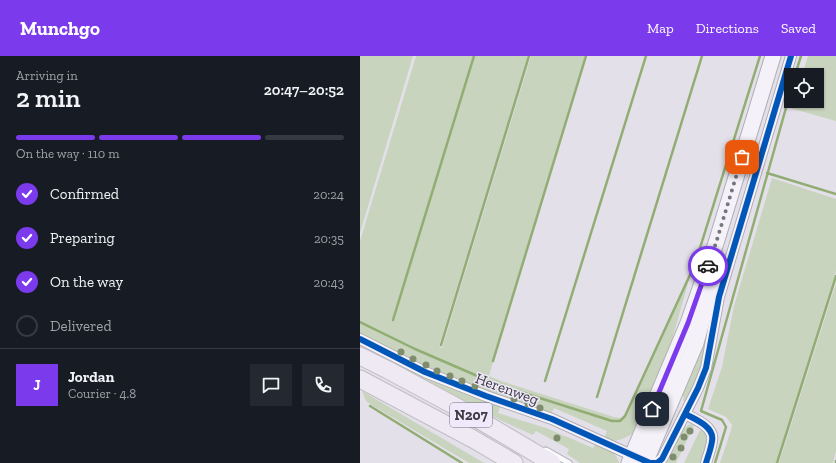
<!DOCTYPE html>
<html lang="en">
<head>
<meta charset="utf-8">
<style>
	:root { --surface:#171b24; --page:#242831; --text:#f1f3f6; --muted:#9ea1a6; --line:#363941; --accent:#7c3aed }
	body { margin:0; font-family:"Zilla Slab",serif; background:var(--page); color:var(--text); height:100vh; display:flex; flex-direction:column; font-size:15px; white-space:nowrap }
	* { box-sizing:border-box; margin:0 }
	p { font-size:13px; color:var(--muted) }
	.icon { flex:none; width:22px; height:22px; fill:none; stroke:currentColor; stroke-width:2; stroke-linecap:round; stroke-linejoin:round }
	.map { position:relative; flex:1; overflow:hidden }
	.panel { display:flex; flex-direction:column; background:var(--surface); width:360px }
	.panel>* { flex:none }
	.controls { position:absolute; left:424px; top:12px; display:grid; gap:8px }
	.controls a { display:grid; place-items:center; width:40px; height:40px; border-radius:0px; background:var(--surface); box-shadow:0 1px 3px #0004; font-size:20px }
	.pin { position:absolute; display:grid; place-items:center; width:34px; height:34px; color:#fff; margin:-17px; border-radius:8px; box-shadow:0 2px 6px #0006 }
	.courier { position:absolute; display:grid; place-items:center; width:40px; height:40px; margin:-20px; border:3px solid #7c3aed; border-radius:50%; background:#fff; color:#222; box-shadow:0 1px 5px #0007 }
	.head em { font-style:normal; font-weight:600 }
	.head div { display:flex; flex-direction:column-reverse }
	.head { display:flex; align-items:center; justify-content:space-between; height:68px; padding:0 16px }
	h1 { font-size:26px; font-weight:600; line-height:30px }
	.bar { display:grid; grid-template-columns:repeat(4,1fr); gap:6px 4px; align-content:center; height:48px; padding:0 16px }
	.bar i { height:5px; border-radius:3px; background:var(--line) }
	.bar .selected { background:var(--accent) }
	.bar p { grid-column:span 4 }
	.line { display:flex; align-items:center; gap:10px; padding:0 16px; border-top:1px solid var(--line) }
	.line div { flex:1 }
	.round { display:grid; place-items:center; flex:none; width:42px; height:42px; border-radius:0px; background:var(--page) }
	ol { padding:0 16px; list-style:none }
	li { display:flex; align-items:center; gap:12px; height:44px }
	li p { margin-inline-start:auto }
	li .icon { padding:4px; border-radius:50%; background:var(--accent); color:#fff; stroke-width:4 }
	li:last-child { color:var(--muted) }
	li i { width:22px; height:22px; border:2px solid var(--line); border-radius:50% }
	header { display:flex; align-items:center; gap:24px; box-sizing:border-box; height:56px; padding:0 20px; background:var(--accent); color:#fff }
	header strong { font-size:19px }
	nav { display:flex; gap:22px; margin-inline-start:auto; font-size:14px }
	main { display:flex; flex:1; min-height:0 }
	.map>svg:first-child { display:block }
</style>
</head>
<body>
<header>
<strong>Munchgo</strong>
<nav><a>Map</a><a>Directions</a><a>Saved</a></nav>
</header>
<main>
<section class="panel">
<div class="head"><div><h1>2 min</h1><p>Arriving in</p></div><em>20:47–20:52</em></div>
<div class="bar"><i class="selected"></i><i class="selected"></i><i class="selected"></i><i></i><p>On the way · 110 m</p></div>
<ol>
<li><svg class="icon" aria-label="check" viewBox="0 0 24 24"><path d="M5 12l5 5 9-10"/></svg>Confirmed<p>20:24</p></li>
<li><svg class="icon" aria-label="check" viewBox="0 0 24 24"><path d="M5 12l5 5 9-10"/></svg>Preparing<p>20:35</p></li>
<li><svg class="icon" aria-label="check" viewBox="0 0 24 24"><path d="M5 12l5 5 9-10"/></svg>On the way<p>20:43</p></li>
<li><i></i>Delivered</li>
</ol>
<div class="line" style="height:72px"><b class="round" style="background:var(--accent);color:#fff">J</b><div><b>Jordan</b><p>Courier · 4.8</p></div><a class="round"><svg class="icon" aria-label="chat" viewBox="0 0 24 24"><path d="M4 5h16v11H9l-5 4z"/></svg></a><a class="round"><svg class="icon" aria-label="phone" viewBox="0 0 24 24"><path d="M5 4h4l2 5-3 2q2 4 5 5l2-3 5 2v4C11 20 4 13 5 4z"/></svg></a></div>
</section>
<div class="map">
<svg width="476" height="407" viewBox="0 0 476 407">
	<rect width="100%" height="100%" fill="#e4e0ea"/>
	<path fill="#c8d4bd" d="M0,0H53L0,177Z
		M56,0H168L79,290L82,292L171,0H225L132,306H133L129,320L141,325L254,361L261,362L265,359L268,354L274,343L330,220L312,284L303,307L274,377C263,383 257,387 244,383L247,375L194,352L190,360L58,308L0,278V185Z
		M448,0H476V65L430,52L433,45H457V19H442Z
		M412,122L476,143V215L416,407H360L371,374L372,369L366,361L348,353L362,311L374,250Z
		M476,227V395L473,407H419Z
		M341,283L346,285L341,313L334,333L317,366L315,364L319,354L321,355L325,346L323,344L324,341L322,340Z
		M33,303L141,348L138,357L186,372L233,392L236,387C246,392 257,396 259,407H220L207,398L209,393L176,375L173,379L142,365L31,306Z
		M2,335L124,407H109L10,348L6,345Z
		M332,368L334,370L316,407H307L324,372L328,369Z
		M340,374H343C351,387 346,394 342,407H324Z"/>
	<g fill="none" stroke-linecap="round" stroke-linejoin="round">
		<path stroke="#92ad74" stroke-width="2.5" d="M435,19L441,0
			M407,117L476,138
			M33,264L114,0
			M0,266L55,293L136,328L252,365H260L265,360L335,208L400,0
			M81,289L169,0
			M133,305L226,0
			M185,325L286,0
			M237,341L342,0
			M10,350L102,407
			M355,407L366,371L362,364L341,355L431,34
			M417,407L476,220
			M476,407V405"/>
		<defs>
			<path id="lane" d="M186,394L209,407"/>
			<path id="street" d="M0,283L65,316L126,340L192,363L278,402
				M325,358C335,363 355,371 352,385C351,393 348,400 346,407
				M297,407L302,403L338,332L346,312L359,241L431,0"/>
			<path id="secondary" d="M269,407L328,267L356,187L413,0
				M285,407L336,287L351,233L353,212"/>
			<path id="primary" d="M0,300L28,314L106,356L192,407
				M0,323L113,383L154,407"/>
		</defs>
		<use href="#lane" stroke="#b0adb5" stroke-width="7"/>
		<use href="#street" stroke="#b0adb5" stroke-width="12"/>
		<use href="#secondary" stroke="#b0adb5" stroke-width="17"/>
		<use href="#primary" stroke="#c0bec4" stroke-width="19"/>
		<use href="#lane" stroke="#fbfafc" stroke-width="5"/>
		<use href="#street" stroke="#fbfafc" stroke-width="10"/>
		<use href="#secondary" stroke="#f4f2f8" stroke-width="15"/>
		<use href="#primary" stroke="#eee9f3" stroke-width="17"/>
		<defs>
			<path id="cycleway" d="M0,283L65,316L126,340L192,363L272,399L290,407H295
				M325,358C335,363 355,371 352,385C351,393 348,400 346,407
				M297,407L302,403L338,332L346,312L359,241L431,0"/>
		</defs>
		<use href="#cycleway" stroke="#f0e9fb" stroke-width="8"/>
		<use href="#cycleway" stroke="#0057b8" stroke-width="6"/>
	</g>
	<g fill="#808c6e">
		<circle cx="41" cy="296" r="3.5"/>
		<circle cx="53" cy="303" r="3.5"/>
		<circle cx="66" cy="309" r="3.5"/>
		<circle cx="77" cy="315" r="3.5"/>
		<circle cx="90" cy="320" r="3.5"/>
		<circle cx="102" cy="325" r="3.5"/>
		<circle cx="115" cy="330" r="3.5"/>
		<circle cx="154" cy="343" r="3.5"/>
		<circle cx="168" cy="348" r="3.5"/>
		<circle cx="180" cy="352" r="3.5"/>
		<circle cx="330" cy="375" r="3.5"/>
		<circle cx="324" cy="381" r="3.5"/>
		<circle cx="197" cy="382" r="3.5"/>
		<circle cx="321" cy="392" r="3.5"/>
		<circle cx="313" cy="401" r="3.5"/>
	</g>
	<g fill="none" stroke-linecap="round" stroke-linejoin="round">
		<path stroke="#77757d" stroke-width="4" stroke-dasharray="0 7.2" d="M348,210L356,187L382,101"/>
		<path stroke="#7c3aed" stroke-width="5" d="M292,353L328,267L348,210"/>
	</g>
	<g text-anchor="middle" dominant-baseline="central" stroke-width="3" stroke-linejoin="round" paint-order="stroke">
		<rect fill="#f0e9fb" stroke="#736f7a" stroke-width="1" x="90" y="347" width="42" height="24" rx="3"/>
		<g font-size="14" font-weight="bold" fill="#3d3b42">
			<text x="111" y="359">N207</text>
		</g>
		<g font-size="15" fill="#3d3b42" stroke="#f0e9fb">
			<text transform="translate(147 333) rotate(20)">Herenweg</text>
		</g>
	</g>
</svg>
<div class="controls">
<a><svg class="icon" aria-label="locate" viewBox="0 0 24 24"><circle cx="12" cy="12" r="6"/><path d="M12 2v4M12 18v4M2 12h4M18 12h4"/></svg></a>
</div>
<div class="pin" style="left:382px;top:101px;background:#ea580c"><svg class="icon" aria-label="bag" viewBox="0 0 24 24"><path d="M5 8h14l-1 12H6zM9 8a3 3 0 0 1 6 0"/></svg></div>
<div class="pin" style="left:292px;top:353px;background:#1f2937"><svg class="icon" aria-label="home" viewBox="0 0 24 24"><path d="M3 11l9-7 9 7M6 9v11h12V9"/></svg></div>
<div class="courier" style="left:348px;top:210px"><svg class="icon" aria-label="car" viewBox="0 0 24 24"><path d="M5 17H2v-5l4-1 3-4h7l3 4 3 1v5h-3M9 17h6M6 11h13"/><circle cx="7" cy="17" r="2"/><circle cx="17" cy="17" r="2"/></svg></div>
</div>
</main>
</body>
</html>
